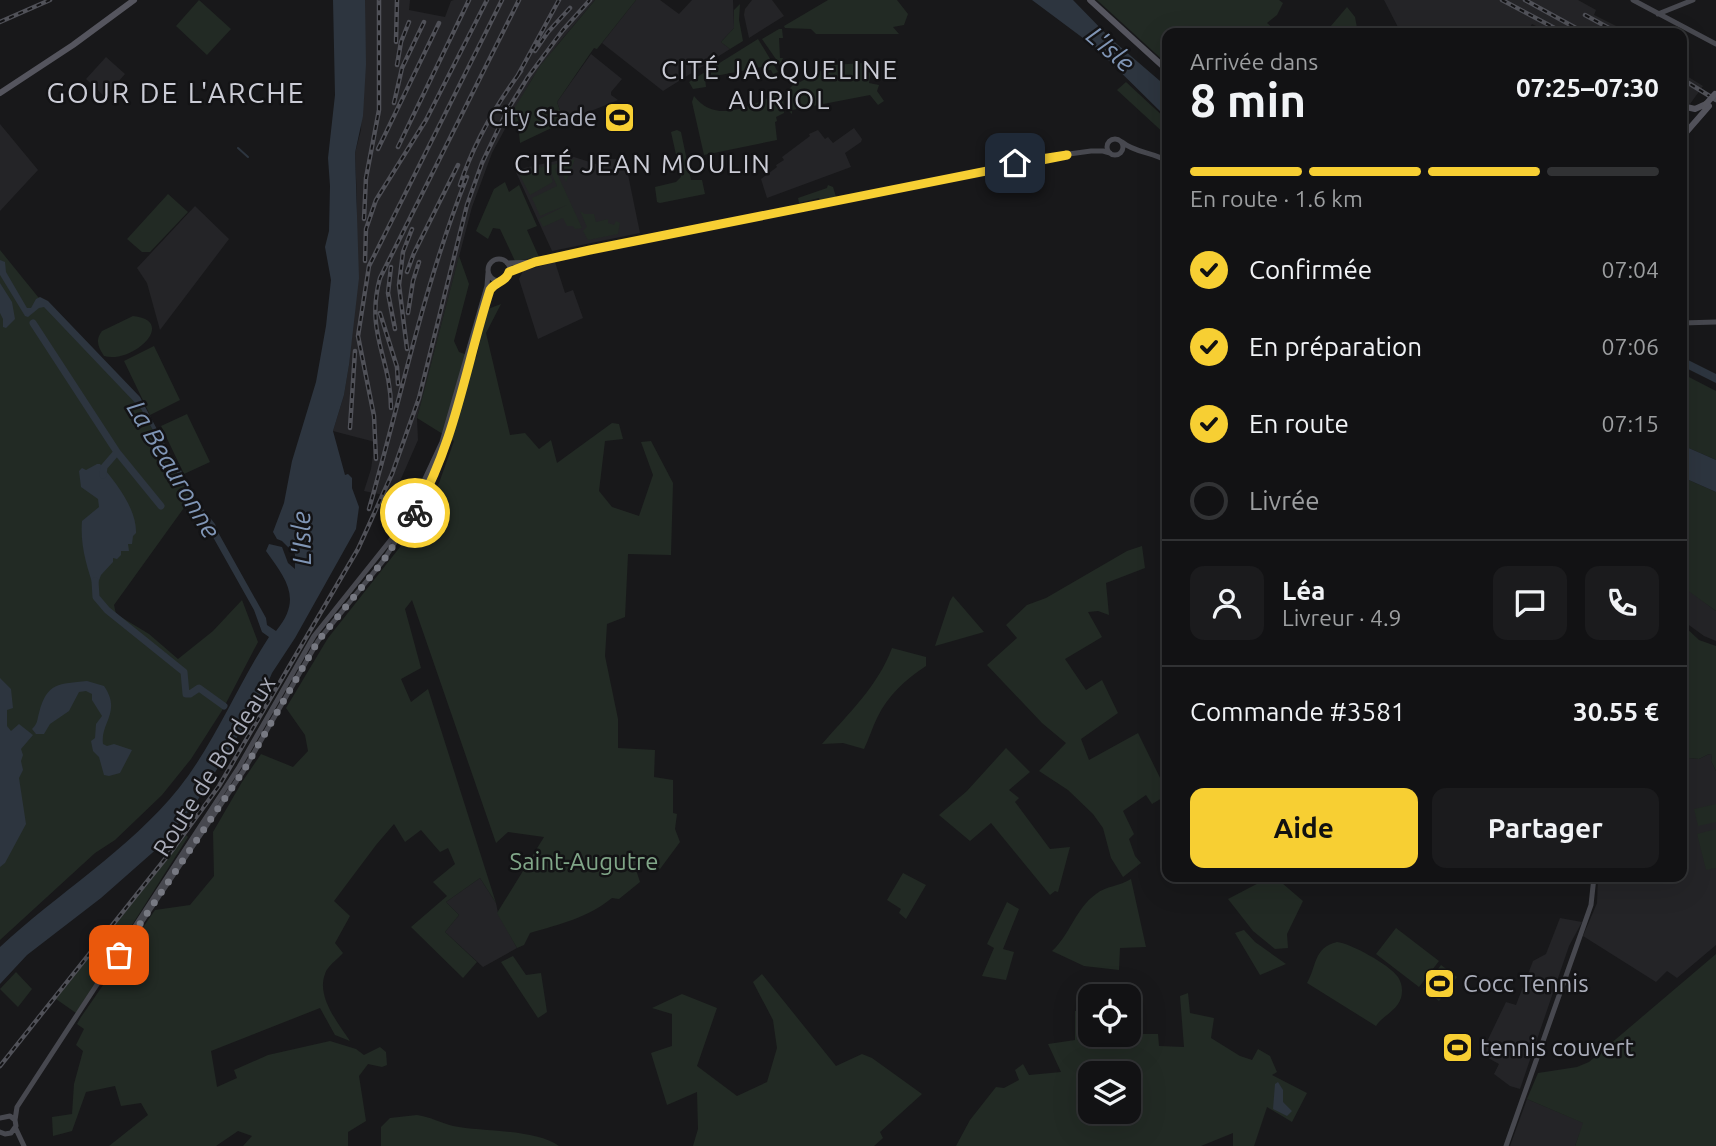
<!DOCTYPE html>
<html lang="fr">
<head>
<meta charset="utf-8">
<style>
	:root { --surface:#121214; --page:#1b1b1d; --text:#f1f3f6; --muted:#9c9ea0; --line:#313234; --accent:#f7cf33 }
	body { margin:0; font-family:Ubuntu,sans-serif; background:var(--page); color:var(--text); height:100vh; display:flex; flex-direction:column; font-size:26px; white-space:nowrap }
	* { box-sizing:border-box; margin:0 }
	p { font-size:23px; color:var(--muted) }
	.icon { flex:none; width:38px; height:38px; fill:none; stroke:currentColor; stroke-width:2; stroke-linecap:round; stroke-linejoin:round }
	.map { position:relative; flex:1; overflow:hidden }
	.side { position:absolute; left:1162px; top:28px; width:525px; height:854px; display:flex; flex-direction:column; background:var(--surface); border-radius:14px; box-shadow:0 7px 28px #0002,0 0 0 2px var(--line) }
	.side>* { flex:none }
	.tools { position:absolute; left:1078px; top:984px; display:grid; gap:14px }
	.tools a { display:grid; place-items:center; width:63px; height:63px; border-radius:14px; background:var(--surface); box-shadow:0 7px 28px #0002,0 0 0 2px var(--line); font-size:35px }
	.pin { position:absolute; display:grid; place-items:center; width:60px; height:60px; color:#fff; margin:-30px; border-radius:14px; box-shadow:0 4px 10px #0006 }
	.courier { position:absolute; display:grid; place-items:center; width:70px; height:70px; margin:-35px; border:5px solid #f7cf33; border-radius:50%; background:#fff; color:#222; box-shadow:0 2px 9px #0007 }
	.headline em { font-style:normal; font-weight:600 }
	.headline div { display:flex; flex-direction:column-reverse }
	.headline { display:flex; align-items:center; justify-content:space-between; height:119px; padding:0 28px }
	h1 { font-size:46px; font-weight:600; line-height:52px }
	.bar { display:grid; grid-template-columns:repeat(4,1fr); gap:10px 7px; align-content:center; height:84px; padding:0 28px }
	.bar i { height:9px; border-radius:5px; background:var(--line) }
	.bar .on { background:var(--accent) }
	.bar p { grid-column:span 4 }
	.line { display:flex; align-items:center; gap:18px; padding:0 28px; border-top:2px solid var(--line) }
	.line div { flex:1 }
	.round { display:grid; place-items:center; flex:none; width:74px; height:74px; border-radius:14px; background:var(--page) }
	ol { padding:0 28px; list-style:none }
	li { display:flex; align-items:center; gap:21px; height:77px }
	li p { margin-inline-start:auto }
	li .icon { padding:7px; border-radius:50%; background:var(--accent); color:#111; stroke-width:4 }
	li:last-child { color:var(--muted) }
	li i { width:38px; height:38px; border:4px solid var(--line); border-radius:50% }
	.primary-button { display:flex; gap:14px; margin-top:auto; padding:14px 28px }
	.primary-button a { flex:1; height:80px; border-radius:14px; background:var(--accent); color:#111; font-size:28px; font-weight:600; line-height:80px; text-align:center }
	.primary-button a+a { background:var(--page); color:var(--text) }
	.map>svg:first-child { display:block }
</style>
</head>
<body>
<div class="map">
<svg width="1716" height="1146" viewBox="0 0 1716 1146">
	<rect width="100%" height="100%" fill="#18181a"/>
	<path fill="#242427" d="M365,0H410L409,10L445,17L451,1L454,0H595L558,44L532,79L492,153L472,207L417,418L418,440L393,497L364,491L371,469L375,442L333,431L344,395L349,365L357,202L355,153L361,130Z
		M636,0H660L679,14L692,0H733L734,28L721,42L730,49L663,91L602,43Z
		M752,0H772L784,16L749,38L744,15L745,9Z
		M1384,0H1578L1596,10L1594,15L1630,33H1550L1532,24L1527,33H1401Z
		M591,54L622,79L611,92V95L618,100L564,122L557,102Z
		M106,57L125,74L105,97L86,79Z
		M1682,73L1703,86L1690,104L1682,101Z
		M0,124L38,170L0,211Z
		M854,128L862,139L861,142L845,153L851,167L767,198L761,179L777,167L776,165L784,160L782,157L810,136L809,134L818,130L825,139L828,137L833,143Z
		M574,157L599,165L601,158L625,160L640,233L552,251L515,170Z
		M195,206L229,239L160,330L147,283L137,268Z
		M555,262L565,293L573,290L583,318L538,339L519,279L523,271Z
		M1687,589L1716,611V641L1704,636L1682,620V593Z
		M1682,749L1690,753L1689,758L1699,759L1709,754L1712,755L1711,761L1716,771V945L1677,978L1667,971L1656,982L1583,936L1597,903L1598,877H1682Z
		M480,878L496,903L498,913L517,948L483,967L445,932L459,915L446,902Z
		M1560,918L1582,922L1569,946L1520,1089L1510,1086L1494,1074L1499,1064L1481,1054L1506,1002L1516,1005L1533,961L1546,954Z
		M1527,1099L1584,1123L1575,1146H1510Z"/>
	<path fill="#222a24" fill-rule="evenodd" d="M199,0L231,29L207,55L176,26Z
		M595,0H636L597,49L594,48L557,102L564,122L520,143L518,124L508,119L540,66Z
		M828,0H897L908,14L904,25L893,27L899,34H816L811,29L785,28L784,26Z
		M1097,0H1279L1283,3L1277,15L1267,23L1278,33H1167V64Z
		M740,4L739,20L743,41L730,49L721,42L734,28V10Z
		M1347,7L1355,17L1358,33H1325Z
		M779,29H782L783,38H779L780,58H783L780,65L762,39Z
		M758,39L778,72L773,74L771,70L763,71L762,67L705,78L706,87L693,89L689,82Z
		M863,63L880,66L879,71L871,70L869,83L879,85L877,91L884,101L878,105L870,95L792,110V114L788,110L785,93L798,80L800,82L832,65Z
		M1126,82L1167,120V136L1117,90Z
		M781,92L783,93L784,113L776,117L777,121L775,122L777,140L704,155L692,102L694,96C717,126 754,104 781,92Z
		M677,130L681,132L691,180H702L705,194L660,203L657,202L655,187L676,182L681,177L671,132Z
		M575,159L566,182L560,168L555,169L582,228L575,229L573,226H567L563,218L543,227L539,219L567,205L540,216L532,198L557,186L548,166Z
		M546,166L553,182L530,195L518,172Z
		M505,182L509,192L519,185L537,226L527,230L539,257L515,261L500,229L493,228L488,239L476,231L494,189Z
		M828,185L833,187L836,197L820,200L819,198L799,203L798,198L827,188Z
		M168,194L188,212L150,252H142L127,239Z
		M580,211L585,214H594L596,222L608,219V223L614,225L616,221L620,223L618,234L588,240L583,231L587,227Z
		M0,250L47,308L140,407L191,498L114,605L116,614L149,634L178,659L213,631L242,600L258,642L223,709L191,759L162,795L115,840L95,853L0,940Z
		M459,256L469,284L454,341L459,352L476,358L488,309L501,304L486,333L510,435L525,433L539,449L551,440L557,463L612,423L619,424L623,439L605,441L599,491L612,507L639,516L653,475L641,442L651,441L673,483L671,555L628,554L625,617L607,624L605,656L618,719V748L655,750L654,777L673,780V813L677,814L675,829L680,842L660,869L649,859L646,862L641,858L636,870L640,882L619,899L612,898C587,918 560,924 530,933L524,945L517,948L497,913L544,837L508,832L496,843L412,600L405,609L421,668L401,679L411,702L428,689L496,903L480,878L446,902L459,915L445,932L477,962L463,978L411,927L447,896L433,882L455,864L448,848L440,852L421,830L405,842L394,824L376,845L334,901L350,916L335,943L343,953C338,959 327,966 325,974C316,997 339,1024 350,1041L335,1035L320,1008L211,1051L217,1087L237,1078L234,1070L268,1055L330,1041L356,1049L364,1055L380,1047L386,1052L387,1065L382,1067L368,1064L359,1076L366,1121L348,1132V1146H243L252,1136L238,1131L216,1146H109L148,1115L141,1103L121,1106L115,1086L86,1092L72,1131L53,1136L52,1117L72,1114L74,1084L83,1051L76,1045L84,1029L77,1024L81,1017L155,910L190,905L214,876L213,832L242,782L261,754L293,767L308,751L305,735L286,708L328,638L400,547L439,483L454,441L417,418Z
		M133,316C178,321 133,364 104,356C98,347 95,340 102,331Z
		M154,346L180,400L150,415L124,361Z
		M1685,375L1716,391V460L1682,445V382Z
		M187,414L210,462L184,474L161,426Z
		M1682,477L1716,492V611L1687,590L1682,593Z
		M1142,546L1145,568L1106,583L1109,615L1098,611L1088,612L1102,637L1065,659L1086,690L1102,680L1118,713L1081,739L1089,760L1138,733L1167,792V795L1152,804L1146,795L1123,811L1134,834L1129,839L1135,856L1141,863L1123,877L1111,858L1103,828L1093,814L1068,790L1039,771L1066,743L1042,723L987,665L1017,638L1006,625L1027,605L1046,598L1127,551Z
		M953,596L984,632L935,646L950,601Z
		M1682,624L1699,640L1716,646V771L1711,761L1712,755L1709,754L1699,759L1689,758V753L1682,749Z
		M892,648L926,657V666C905,680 888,695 877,718C872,728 869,739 864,749L843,743L822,744C848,714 878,686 892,648Z
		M1006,748L1030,772L1009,790L1019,798L1015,802L1050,849L1070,847L1058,892L1055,891L1050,895L991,823L970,841L939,815L967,791Z
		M1716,804V822L1698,826L1694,809Z
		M1716,829V868L1706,870L1697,834Z
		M186,835L188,837L76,1013L56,999Z
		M903,873L926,885L906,919L899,913L901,909L887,900Z
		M1270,877H1275L1303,901L1287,934L1288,948L1275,949L1253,931L1228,899Z
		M1131,879L1146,947L1120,948L1119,970L1084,966L1052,951C1070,935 1075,909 1096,894C1106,886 1120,886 1131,879Z
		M1007,902L1019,909L1003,949L1014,952L1006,980L982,976L994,948L987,944Z
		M1396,928L1439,961L1419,987L1376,954Z
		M1244,930L1255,942L1286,964L1260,975L1235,933Z
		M1337,942C1350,943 1390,965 1398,977C1402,983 1403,991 1401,998C1396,1012 1383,1015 1376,1026L1307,983C1317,966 1313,948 1337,942Z
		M1716,954V1146H1575L1583,1123L1527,1099L1538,1073L1577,1067L1589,1062Z
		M513,956L526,975L541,973L547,1012L538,1018L501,962Z
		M1441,965L1457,977L1439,1001L1423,989Z
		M16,972L32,989L18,1007L0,989Z
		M762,974L836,1066L862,1054L872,1058L922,1094L880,1132L883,1138L874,1146H693L698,1129L697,1092L667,1105L651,1053L672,1046V1014L652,1008L682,994L717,1008L697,1066L737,1096L767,1082L777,1048L773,1020L753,982Z
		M1188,993L1190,1013L1214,1018L1211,1038L1240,1056L1252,1060L1258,1049L1270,1056L1277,1072L1272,1075L1307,1093L1292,1122L1267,1107L1254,1146H1233V1133L1201,1146H956L970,1120L996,1087L1004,1088L1019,1080L1015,1070L1023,1064L1029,1075L1061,1072L1048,1044L1075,1040V1011L1084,1010L1087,1038H1115V1034H1129V1022L1133,1034H1158L1159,1046L1184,1047L1180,996ZM1090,1073H1129V1111H1090Z
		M417,1115C431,1117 441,1123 453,1126C483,1132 536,1129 559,1146H381V1127L390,1118Z"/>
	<path fill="#2d353f" d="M333,0H365L366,64L363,116L355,153L359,278L349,365L344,395L333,431L345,475L348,474L352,478V488L359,507L356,529L295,638L272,673L266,687L241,731L197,801L160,846L101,898L27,955L0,984V947C58,893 129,850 179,788C216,741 237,686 269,637L262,632L254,610L141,409L44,307L39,308L28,317L25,316L0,275V260L5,262L6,272L27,308H31L36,299L40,297L48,301L140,397L171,456L175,458L195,499L215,524L219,534L266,618L267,625L276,631C303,599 286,579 266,551L269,544L282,547L288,563L295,569V554L282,541L277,539L273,532L284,503L292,461L316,382L326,326L331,280L325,247L329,231L330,186L328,158L335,95Z
		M1032,0H1073L1110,38L1167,87V118L1095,47Z
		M0,283L12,302L15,319L6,328L3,327V319L0,313Z
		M1682,357L1716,374V383L1682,366Z
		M1682,445L1716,460V492L1682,477Z
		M97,464H100C115,481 137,509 136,533L133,536L132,544H128L129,551H121V555L117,559L113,558V562L101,575L95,591C87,567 80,546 82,521L99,507L98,499L81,487L79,471L82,468L86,470Z
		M0,678L11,689L13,708L7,710V726L11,731L19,724L33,735L21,749L23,755L21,761L23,770L19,778L26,824L5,863L0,867Z
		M87,681L104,686C122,712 100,723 103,744L107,746L114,744L132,750L120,773L109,776L104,775L99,757L93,751L91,741L95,738L96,724L102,716L92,700V694L86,691L79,692L69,711L50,724L44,734H36L32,729C38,723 37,720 39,713C47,682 59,684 87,681Z
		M1278,1082L1283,1090V1102L1292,1111L1287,1116L1273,1109L1275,1084Z"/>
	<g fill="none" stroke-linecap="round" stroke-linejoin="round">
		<path stroke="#2d353f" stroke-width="2" d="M238,148L248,157"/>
		<path stroke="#2d353f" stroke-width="7" d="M33,323L117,452L104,467L103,475
			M117,452L161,506
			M95,581L96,597L107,610L184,672L186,694H190L199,688L224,706"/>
		<path stroke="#47484f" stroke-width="5" d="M1633,0L1716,44
			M1658,14L1693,0
			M1107 147a8 8 0 1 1 16 0a8 8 0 1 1-16 0Z
			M1122,142C1135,153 1153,152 1167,161
			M712,226L983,171L1040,158L1091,151H1103L1110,153
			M488 270a11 11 0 1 1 22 0a11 11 0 1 1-22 0Z
			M507,263L535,262L713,226
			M1682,323L1716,322
			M128,942L244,770L318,641L383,561L428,491L443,456L458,411L490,290L500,281
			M0,1118L10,1116L15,1120L16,1126L11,1133L5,1134L0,1132
			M15,1120L17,1107L239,767L314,636L393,537L409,513L442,442L487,286L488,273
			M16,1129L24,1146
			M1506,1146L1591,905L1594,877"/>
		<path stroke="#55555e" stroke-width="6" d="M1090,0L1167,70
			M0,93L73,45L134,0
			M1682,106L1695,109L1706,104
			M1682,137L1709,106"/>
		<defs>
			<path id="rail" d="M1502,0L1564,33
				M1525,0L1585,33
				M1585,15L1618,33
				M0,22L50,0
				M396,42L397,0
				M535,51L548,32L570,8
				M397,65L401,42L409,22
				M518,75L559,0
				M1682,79L1716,100
				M394,103L402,68L424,22
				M398,147L469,0
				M378,149L439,23
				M460,185C473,145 496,105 521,71
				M364,219L366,178L379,110V0
				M365,261L366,229L376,200L426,120L487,0
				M391,267L388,293L395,329
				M407,272L414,253L458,165
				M380,313L397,367L398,384
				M408,313L413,281L419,262
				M407,349L399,285L403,252L412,229
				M391,408C391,358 365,333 380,278L519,0
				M350,428L355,351
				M376,459L374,416L358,336L369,266L502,0
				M369,509C401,398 424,284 467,177
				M0,1066L173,849L219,786L358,549L392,474L419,398L467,205L482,163L507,111L528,77L563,30L590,0"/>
		</defs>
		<use href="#rail" stroke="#505158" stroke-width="4.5"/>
		<use href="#rail" stroke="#131315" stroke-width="2" stroke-dasharray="5" stroke-linecap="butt"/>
		<path stroke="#55555e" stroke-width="6" d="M1706,104L1715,94"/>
	</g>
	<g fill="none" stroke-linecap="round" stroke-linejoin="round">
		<path stroke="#777982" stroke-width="7" stroke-dasharray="0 12.6" d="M119,955L244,770L318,641L383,561L415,513"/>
		<path stroke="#f7cf33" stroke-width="9" d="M415,513C456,440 465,368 490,290C496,281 506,282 509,272L535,262L590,250L1067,155L1015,163"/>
	</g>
	<defs>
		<symbol id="stadium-square" viewBox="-11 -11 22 22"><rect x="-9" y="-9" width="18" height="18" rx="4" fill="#f7cf33" stroke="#131315"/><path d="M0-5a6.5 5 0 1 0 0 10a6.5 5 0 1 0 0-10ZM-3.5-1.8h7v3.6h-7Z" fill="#111"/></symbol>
	</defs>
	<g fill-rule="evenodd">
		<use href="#stadium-square" x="602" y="100" width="35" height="35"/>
		<use href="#stadium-square" x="1422" y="966" width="35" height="35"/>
		<use href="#stadium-square" x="1440" y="1030" width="35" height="35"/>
	</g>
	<g text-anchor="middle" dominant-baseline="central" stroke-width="5" stroke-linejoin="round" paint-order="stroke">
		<g font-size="24" fill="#aaadba" stroke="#131315" text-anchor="start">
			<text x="597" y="117" text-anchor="end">City Stade</text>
			<text x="1463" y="983">Cocc Tennis</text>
			<text x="1480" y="1047">tennis couvert</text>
		</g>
		<g font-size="24" fill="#aaadba" stroke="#131315">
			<text transform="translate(214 766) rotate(-58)">Route de Bordeaux</text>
		</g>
		<g font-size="24" fill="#80a688" stroke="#131315">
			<text x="584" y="861">Saint-Augutre</text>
		</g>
		<g font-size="26" font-style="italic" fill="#8096b6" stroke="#131315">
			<text transform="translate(1111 49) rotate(41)">L'Isle</text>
			<text transform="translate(174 469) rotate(59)">La Beauronne</text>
			<text transform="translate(301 538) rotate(-91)">L'Isle</text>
		</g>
		<g font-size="26" letter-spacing="2" fill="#cbccd6" stroke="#131315">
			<text x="780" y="69">CITÉ JACQUELINE<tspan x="780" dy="30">AURIOL</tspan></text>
			<text x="643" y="163">CITÉ JEAN MOULIN</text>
		</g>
		<g font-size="28" letter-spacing="2" fill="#cbccd6" stroke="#131315">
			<text x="176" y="92">GOUR DE L'ARCHE</text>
		</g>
	</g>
</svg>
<div class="tools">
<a><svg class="icon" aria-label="locate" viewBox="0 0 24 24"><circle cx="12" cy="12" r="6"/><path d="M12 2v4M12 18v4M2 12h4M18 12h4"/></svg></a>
<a><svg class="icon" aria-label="layers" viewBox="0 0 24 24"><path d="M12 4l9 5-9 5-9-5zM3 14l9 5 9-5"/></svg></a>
</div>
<div class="pin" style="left:119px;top:955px;background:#ea580c"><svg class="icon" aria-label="bag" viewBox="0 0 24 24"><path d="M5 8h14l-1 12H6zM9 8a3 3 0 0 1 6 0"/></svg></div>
<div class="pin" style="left:1015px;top:163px;background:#1f2937"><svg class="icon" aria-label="home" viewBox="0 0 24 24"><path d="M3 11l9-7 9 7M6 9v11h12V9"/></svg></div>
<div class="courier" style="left:415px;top:513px"><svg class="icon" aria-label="bike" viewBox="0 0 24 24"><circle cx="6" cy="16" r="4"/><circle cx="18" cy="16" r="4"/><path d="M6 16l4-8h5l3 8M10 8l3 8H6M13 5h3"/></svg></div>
<section class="side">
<div class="headline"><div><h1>8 min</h1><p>Arrivée dans</p></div><em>07:25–07:30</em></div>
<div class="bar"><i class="on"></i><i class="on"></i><i class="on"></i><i></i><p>En route · 1.6 km</p></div>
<ol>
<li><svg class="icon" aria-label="check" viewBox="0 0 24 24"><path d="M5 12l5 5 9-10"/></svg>Confirmée<p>07:04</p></li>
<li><svg class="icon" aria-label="check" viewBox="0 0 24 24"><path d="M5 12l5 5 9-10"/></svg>En préparation<p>07:06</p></li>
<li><svg class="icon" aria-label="check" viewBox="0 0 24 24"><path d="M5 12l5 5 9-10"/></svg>En route<p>07:15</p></li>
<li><i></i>Livrée</li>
</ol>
<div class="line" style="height:126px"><a class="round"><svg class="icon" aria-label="person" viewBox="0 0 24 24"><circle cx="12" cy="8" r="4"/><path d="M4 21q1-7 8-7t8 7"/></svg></a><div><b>Léa</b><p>Livreur · 4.9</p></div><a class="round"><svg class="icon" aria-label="chat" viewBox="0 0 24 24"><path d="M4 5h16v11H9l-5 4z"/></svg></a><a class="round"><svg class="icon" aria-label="phone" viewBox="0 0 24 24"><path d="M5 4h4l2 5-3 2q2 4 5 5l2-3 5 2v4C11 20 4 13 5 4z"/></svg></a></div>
<div class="line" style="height:91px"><div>Commande #3581</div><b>30.55 €</b></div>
<div class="primary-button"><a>Aide</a><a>Partager</a></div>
</section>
</div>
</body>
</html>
